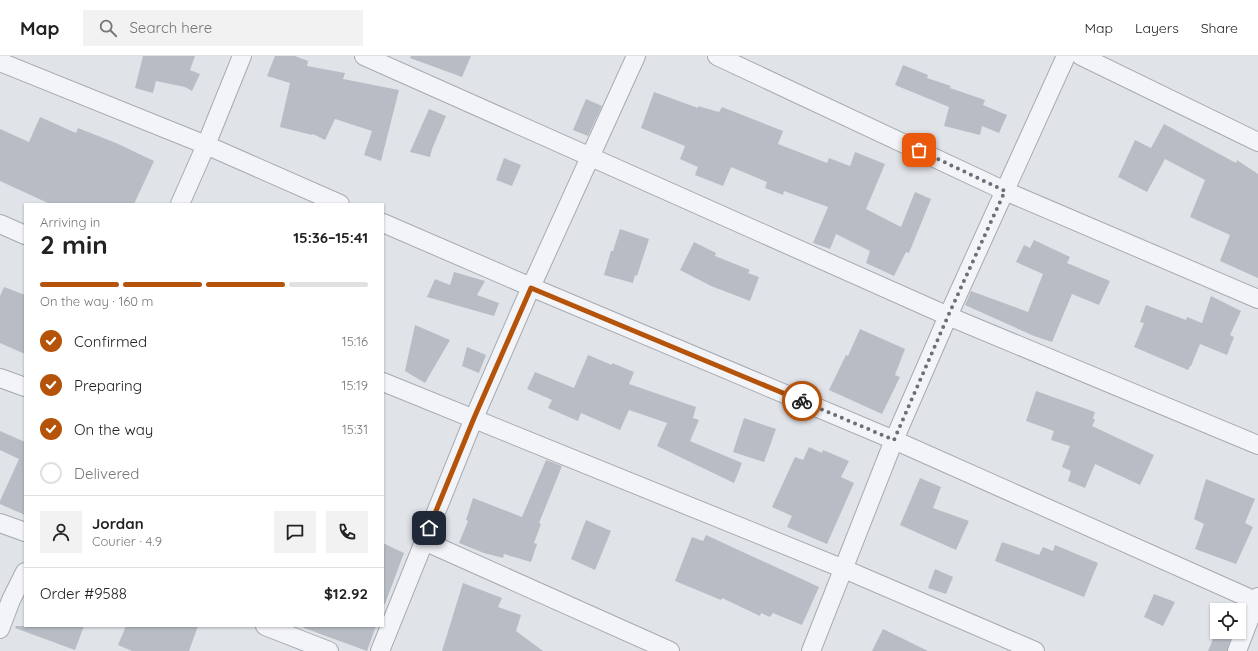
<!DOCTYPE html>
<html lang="en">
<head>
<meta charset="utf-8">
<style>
	:root { --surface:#fff; --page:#f2f2f2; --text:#222; --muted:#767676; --line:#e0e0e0; --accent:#b45309 }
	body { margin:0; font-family:Quicksand,sans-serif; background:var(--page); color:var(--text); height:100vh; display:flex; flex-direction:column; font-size:15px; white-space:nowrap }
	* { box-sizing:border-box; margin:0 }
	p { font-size:13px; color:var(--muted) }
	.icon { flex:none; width:22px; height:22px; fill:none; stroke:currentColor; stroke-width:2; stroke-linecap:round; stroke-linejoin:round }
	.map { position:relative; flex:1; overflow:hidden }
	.sheet { position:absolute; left:24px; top:147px; width:360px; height:424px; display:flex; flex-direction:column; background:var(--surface); border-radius:0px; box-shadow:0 1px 3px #0004 }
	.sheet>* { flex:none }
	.tools { position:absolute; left:1210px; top:547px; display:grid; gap:8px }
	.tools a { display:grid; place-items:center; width:36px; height:36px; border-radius:0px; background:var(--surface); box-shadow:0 1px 3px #0004; font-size:20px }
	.pin { position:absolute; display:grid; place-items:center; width:34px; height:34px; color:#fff; margin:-17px; border-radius:8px; box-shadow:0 2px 6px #0006 }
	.courier { position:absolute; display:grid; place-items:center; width:40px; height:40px; margin:-20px; border:3px solid #b45309; border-radius:50%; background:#fff; color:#222; box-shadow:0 1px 5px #0007 }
	.headline em { font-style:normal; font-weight:700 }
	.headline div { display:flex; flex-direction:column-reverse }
	.headline { display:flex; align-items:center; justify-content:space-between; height:68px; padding:0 16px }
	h1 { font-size:26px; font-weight:700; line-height:30px }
	.bar { display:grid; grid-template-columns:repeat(4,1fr); gap:6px 4px; align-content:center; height:48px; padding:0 16px }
	.bar i { height:5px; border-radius:3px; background:var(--line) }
	.bar .active { background:var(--accent) }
	.bar p { grid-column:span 4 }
	.line { display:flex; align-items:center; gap:10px; padding:0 16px; border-top:1px solid var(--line) }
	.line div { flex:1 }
	.round { display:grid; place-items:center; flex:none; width:42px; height:42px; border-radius:0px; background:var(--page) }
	ol { padding:0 16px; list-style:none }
	li { display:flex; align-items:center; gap:12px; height:44px }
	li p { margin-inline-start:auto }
	li .icon { padding:4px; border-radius:50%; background:var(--accent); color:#fff; stroke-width:4 }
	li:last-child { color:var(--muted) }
	li i { width:22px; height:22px; border:2px solid var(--line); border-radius:50% }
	header { display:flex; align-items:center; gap:24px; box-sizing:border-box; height:56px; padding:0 20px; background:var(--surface); border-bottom:1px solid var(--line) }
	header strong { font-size:19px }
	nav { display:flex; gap:22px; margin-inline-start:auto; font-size:14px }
	.search { width:280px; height:36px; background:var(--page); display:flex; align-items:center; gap:10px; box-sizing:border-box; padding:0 14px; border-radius:0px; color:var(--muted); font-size:15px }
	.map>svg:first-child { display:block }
</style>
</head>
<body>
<header>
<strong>Map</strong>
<div class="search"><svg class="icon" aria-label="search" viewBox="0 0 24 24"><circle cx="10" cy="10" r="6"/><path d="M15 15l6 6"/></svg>Search here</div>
<nav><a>Map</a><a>Layers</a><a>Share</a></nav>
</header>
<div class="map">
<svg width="1258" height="595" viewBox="0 0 1258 595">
	<rect width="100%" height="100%" fill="#e0e3e8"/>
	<path fill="#b8bdc5" d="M143,0H195L190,14L200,18L192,35L185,31L156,25L153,37L135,32Z
		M275,0H295L308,5L307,10L345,17L343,23L399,34L381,105L364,99L372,75L335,63L325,84L313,78L312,79L280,71L290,27L267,20Z
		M411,0H471L462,21L410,2Z
		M903,9L928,19L927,22L951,30L950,32L985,44L983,49L1007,59L999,77L982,70L980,79L944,70L949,51L895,29Z
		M654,36L698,52V50L719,56L722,51L783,75L778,88L827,107L829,102L850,110L855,96L885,108L866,153L901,171L915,136L931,143L909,197L906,196L894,220L866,207L870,195L836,178L830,193L813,187L828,151L784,135L783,139L765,132L767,126L731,111L723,130L695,119L698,111L680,103L685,90L641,72Z
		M586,43L602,50L588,80L573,74Z
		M429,53L446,60L432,93L430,101L410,96Z
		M40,61L76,77L78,72L116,87L154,105L134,148H50L0,125V73L29,86Z
		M1164,68L1236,107L1237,104L1258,118V222L1220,205L1230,179L1190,161L1205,124L1165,103L1147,136L1118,121L1135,84L1151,92Z
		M504,102L521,109L512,130L496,124Z
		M620,173L649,183L637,220L635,219L633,227L604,219L611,195H613Z
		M1034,184L1070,201L1067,207L1110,225L1099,249L1072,238L1052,286L1034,280L965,249L971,235L1028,256L1043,218L1016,206L1024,189L1030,192Z
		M694,186L716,197L715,200L750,214L748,217L759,221L750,245L711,230L680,214Z
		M454,216L485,225L477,239L499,247L494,260L427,241L435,223L450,229Z
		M4,231L25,239V298L0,287V240Z
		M1211,240L1241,255L1230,279L1234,281L1227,299L1200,288L1191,310H1190L1188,314L1134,291L1144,267L1140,266L1146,249L1186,264L1187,261L1202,267Z
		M415,269L450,284L425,327L405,315Z
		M860,273L905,293L895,319L900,321L882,358L829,334L846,299L848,300Z
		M467,291L486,299L479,317L462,310Z
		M588,299L612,309V307L634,316L629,328L696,351L693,362L699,364L690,385L742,407L734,427L657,390L667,367L629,354L620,374L581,357L578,365L548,352L552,344L527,333L535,316L574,332Z
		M1036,335L1095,356L1093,362L1095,364L1092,370L1154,399L1140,429L1095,408L1085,432L1068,425L1071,415L1062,411L1070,390L1051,384L1054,375L1026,365Z
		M744,362L776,373L764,406L733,396Z
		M0,375L25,386V459L0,448V445L19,403L0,394Z
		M809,391L822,397L823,394L849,405L841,421L854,427L827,488L787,471L792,460L772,451L795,401L803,404Z
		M546,404L562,410L539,467L541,468L534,487L537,488L531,506L504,498L503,502L484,497L459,487L468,465L466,464L473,442L522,461Z
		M920,422L941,431L933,452L969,465L956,494L900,469Z
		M1206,423L1255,443L1245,467L1253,471L1236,508L1195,493L1204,468L1194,463Z
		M586,464L611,475L595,514L571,503Z
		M706,479L819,531L802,569L773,557L770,561L761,557L760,560L722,542L721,544L675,525L692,481L703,485Z
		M1002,486L1039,499L1043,491L1053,495L1055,489L1098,507L1084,541L995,505Z
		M383,487L404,497L385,548H383Z
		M935,513L953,521L946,538L928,532Z
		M463,527L502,542L498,551L521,559L516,575L543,595H442Z
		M1154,538L1175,546L1163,570L1144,561Z
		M16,570H84L75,594L15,572Z
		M126,570H198L189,595H132L118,589Z
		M304,570H376L367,595L304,572Z
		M883,573L928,595H872Z
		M1217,574V576H1233L1227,595H1208Z"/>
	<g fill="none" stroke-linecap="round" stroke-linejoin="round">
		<defs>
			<path id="street" d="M364,0L948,260L1258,389
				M717,0L1005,135L1258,243
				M1081,0L1258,86
				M0,6L206,89L340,148
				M180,148L206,89L242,0
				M383,167L531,231L894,384L1258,546
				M0,168L25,179
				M0,322L25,331
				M383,326L844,513L1035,595
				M0,467L25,476
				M424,485L670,595
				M265,570L329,595
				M0,573L11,544L25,516
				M380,595L474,362L531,231L636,0
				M811,595L894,384L948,260L1066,0
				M1237,595L1258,541"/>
		</defs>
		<use href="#street" stroke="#a6aab2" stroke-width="20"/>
		<use href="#street" stroke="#f3f4f7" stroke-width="18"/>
	</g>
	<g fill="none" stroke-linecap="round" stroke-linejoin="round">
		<path stroke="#6a6f7a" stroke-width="4" stroke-dasharray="0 7.2" d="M802,345L894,384L948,260L1005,135L919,94"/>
		<path stroke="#b45309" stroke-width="5" d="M429,472L474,362L531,232L802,345"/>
	</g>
</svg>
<div class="tools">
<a><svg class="icon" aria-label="locate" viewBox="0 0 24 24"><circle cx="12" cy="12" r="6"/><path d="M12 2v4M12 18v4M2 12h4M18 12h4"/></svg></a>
</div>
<div class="pin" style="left:919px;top:94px;background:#ea580c"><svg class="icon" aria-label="bag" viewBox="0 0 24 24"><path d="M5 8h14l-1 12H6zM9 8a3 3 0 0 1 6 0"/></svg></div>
<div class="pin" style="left:429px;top:472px;background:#1f2937"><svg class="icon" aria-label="home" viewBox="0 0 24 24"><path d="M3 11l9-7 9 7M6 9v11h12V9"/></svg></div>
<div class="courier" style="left:802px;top:345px"><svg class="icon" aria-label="bike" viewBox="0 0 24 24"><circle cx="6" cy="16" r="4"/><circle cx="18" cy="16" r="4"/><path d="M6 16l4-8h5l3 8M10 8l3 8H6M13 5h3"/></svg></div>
<section class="sheet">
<div class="headline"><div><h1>2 min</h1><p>Arriving in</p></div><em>15:36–15:41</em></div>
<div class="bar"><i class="active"></i><i class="active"></i><i class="active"></i><i></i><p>On the way · 160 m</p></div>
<ol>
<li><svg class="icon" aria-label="check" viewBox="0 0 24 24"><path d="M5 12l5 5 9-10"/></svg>Confirmed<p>15:16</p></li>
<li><svg class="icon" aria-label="check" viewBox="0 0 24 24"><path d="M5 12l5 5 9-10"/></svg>Preparing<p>15:19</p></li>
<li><svg class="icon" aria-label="check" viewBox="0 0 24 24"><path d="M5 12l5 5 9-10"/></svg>On the way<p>15:31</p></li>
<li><i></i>Delivered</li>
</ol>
<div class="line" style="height:72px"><a class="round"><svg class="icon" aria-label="person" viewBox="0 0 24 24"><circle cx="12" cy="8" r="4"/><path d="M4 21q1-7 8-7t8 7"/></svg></a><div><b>Jordan</b><p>Courier · 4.9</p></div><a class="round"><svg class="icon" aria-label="chat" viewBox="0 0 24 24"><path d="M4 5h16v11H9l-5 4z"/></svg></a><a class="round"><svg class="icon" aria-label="phone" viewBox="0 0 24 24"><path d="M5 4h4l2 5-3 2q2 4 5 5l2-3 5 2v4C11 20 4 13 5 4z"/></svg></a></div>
<div class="line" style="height:52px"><div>Order #9588</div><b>$12.92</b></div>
</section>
</div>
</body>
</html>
